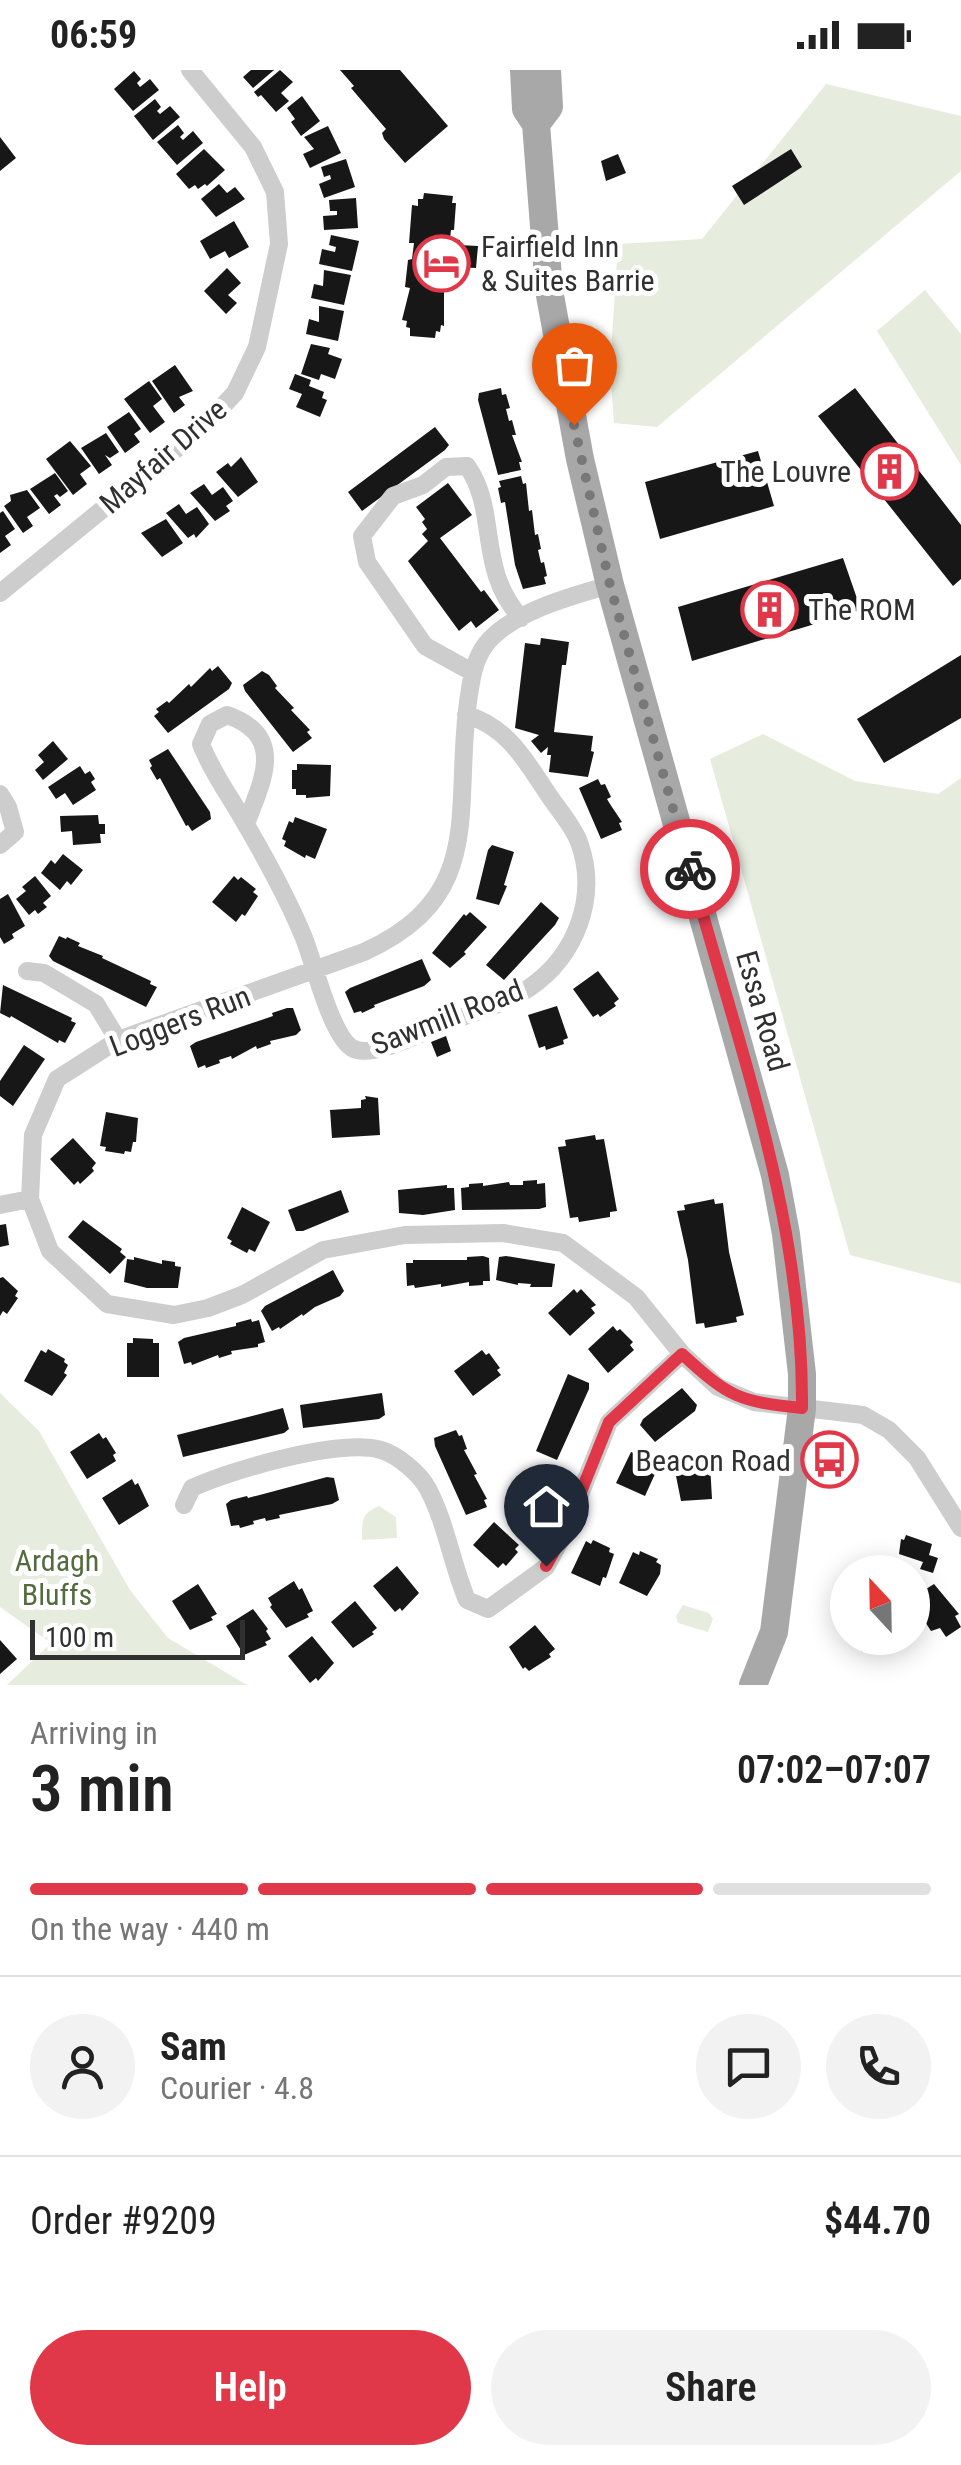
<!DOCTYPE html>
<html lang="en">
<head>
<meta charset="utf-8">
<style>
	:root { --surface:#fff; --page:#f2f2f2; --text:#222; --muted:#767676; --line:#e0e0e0; --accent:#e13849 }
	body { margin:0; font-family:"Roboto Condensed",sans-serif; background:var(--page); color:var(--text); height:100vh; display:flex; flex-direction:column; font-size:38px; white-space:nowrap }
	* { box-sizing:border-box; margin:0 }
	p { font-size:32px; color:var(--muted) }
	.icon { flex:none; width:55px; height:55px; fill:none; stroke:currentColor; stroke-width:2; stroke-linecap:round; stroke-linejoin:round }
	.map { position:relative; height:1615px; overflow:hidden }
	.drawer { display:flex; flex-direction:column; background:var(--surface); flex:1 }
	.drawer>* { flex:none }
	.needle { width:65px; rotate:338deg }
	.buttons { position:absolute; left:830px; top:1485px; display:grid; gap:20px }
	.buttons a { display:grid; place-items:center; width:100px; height:100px; border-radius:50%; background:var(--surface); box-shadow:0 5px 25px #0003; font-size:50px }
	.scale { position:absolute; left:30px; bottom:25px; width:215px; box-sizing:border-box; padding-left:10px; border:5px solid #303030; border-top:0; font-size:28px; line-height:35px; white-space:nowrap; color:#303030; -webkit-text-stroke:8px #fff; paint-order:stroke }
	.pin { position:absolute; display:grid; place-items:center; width:85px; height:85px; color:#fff; margin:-102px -42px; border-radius:50% 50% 50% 0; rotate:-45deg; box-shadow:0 0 10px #0007 }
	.pin .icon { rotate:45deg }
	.courier { position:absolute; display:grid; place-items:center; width:100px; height:100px; margin:-50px; border:8px solid #e13849; border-radius:50%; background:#fff; color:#222; box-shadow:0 2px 12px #0007 }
	.overview em { font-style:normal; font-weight:600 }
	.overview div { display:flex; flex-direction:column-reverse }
	.overview { display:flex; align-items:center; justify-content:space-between; height:170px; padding:0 30px }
	h1 { font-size:65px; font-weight:600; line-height:75px }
	.bar { display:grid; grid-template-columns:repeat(4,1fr); gap:15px 10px; align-content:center; height:120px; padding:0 30px }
	.bar i { height:12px; border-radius:8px; background:var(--line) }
	.bar .selected { background:var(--accent) }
	.bar p { grid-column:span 4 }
	.line { display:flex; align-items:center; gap:25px; padding:0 30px; border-top:2px solid var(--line) }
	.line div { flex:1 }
	.round { display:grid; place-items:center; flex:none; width:105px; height:105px; border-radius:52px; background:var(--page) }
	.action { display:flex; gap:20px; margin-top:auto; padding:20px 30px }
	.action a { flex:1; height:115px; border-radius:60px; background:var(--accent); color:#fff; font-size:40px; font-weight:600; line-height:115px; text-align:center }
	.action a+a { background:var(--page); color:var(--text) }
	.status { display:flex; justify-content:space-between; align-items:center; height:70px; padding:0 50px; background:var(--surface); direction:ltr }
	.status svg { height:28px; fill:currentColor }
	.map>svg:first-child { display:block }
</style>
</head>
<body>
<div class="status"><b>06:59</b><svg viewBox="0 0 49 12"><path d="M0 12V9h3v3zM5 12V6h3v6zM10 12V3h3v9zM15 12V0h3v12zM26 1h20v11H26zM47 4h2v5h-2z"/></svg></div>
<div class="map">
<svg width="961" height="1615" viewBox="0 0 961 1615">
	<rect width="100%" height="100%" fill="#fff"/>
	<path fill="#e6edde" d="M826,14L961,46V101L657,357L614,353L610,298L618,174L702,169Z
		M925,220L961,264V395L877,261Z
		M763,664L855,711L938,724L961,708V1214L850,1185L710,689Z
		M0,1323L39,1361L130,1520L168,1568L247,1615H7L51,1573L0,1537Z
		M379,1436L396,1447L397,1468L362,1470C362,1452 361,1443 379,1436Z
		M683,1535L709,1543L713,1549L708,1562L678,1553L676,1546Z"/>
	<path fill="#171717" d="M251,0H274L253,18L243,7Z
		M280,0L293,12L281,23L289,31L276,42L261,25L258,27L254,22Z
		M340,0H400L448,56L405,93L384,69L382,63L386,59L351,18L354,16Z
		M134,1L141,9L137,13L140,17L150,9L159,20L133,41L114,19Z
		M302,26L320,51L301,66L291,52L295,49L287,38Z
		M155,29L161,37L157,41L160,44L170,36L180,47L153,70L134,46Z
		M178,55L184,63L180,67L183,70L193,61L203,73L177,95L157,72Z
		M328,56L341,83L310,98L303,84L314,79L304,67Z
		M0,67L16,88L0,101Z
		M204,79L225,100L207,116L205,114L198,119L195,115L189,119L176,104Z
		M791,79L802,97L744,135L732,116Z
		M618,84L626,103L606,111L601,91Z
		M346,89L355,117L324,128L319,114L331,109L330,105L324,107L321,97Z
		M219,114L227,123L235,117L245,129L216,147L201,129Z
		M424,123L453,126L452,133H456L454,160H451L450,169L460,170L459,175L478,176L476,198L458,197L457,204L449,203L448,212L444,211V256L441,255L440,262L436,261L435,268L410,266V258L406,257L407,251L402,250L410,218L405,217L408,190L412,189L414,173H409L412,135L418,136V129H423Z
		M356,128L358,158L324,160L323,146L337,145V141H330L329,130Z
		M234,151L249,177L229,188L225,181L210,189L200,171Z
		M331,165L359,171L352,201L319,194L322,179L335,182L336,177L329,175Z
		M227,198L241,213L228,225L237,233L226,244L204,221Z
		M324,200L351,205L344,235L311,228L314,214L323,216Z
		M319,236L344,241L338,271L306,264L309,249L319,252Z
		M311,274L330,278L328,284L342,289L335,309L321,304L319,310L301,304Z
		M175,295L193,321L179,327L185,335L174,343L152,311Z
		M295,304L311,310L309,316L324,322L322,328L327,330L320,347L296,337L302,324L289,319Z
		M149,311L162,329L153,336L165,352L150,363L124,329Z
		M501,318L502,325L506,324L510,338L506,339L509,351L512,350L516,365H512L522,392H519L521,400L498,405L478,330L479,323Z
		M855,318L961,455V509L953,516L818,346Z
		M129,342L141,359L134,364L140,372L125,383L107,357Z
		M435,357L449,375L445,380L362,441L348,422Z
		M106,363L119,382L110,388L105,385L112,395L99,404L81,378Z
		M70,371L91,396L80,404L87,414L73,425L46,389Z
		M758,381L774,436L660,469L645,412Z
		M241,387L258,412L238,427L216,402L228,393L231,397Z
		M55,403L68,421L60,427L57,424L54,426L61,435L49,444L30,419Z
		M521,406L523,414L526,413L529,441L532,440L535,465L538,464L541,479L538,480L541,493L544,492L547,506L544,507L546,514L523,519L515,495L505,432L501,433L498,418L501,417L499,411Z
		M448,413L472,445L440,468L481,522L484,520L499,540L476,558L471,551L459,561L408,491L428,471L422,464L427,459L422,452L425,449L416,437Z
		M204,414L212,425L223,417L233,431L226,436L230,441L215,451L190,423Z
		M27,420L40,438L27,447L33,456L23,463L4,436L11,431L10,425Z
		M179,434L186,444L197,437L209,454L196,468L194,464L188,468L166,443Z
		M3,441L15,459L5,466L11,475L0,483V443Z
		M166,449L183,473L162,487L141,463Z
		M843,488L861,540L692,591L678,537Z
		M541,568L569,572L566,595H562L554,662L593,666L591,681L594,682L588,707L549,702L551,685H547L548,677L541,683L531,671L539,665L515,658L525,573L540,575Z
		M961,585V648L884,693L857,649Z
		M218,596L232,613L229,619L168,663L154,646L159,642L156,639L167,631L169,633L189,614L191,617L210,598L212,601Z
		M262,601L269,605L277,616L275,618L294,638L291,640L310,660L307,662L312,668L293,682L245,621L243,615Z
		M53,671L68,689L43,710L35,700L44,692L38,685Z
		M168,679L210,742L211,749L192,761L188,755L186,756L160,708L157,710L150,698L152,696L149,690Z
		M297,694L331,695L330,726L306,728V725H296V719H292V700H297Z
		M80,696L85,704L90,701L95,709L91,712L96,720L73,735L65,723L56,729L48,717Z
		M598,709L601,715L605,714L611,727L607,729L610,734L622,752L619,753L622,760L601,769L579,718Z
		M98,745L99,754H105V764H100L101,773L73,775L72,761L61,762L60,746Z
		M295,747L327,759L315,789L306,785L305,788L284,776L286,771L282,769L289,751L293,753Z
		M492,775L514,782L504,815L507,816L499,835L476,829L488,780Z
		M63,784L83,800L71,815L67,811L60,820L41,803L51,790L55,794Z
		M35,806L51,826L43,833L47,837L38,844L35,840L29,845L16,829L26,821L22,817Z
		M234,806L238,810L241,807L256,819L253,822L258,826L245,846L242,844L236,852L212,832Z
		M8,824L25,856L12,864L14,868L4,874L0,867V829Z
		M541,832L559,848L555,855L504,910L486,895Z
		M470,842L487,857L464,882L466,884L450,898L432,883L464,844L466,846Z
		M59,866L66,869L67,867L80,873L78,876L103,886L102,888L151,911L150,914L157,917L146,937L53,891L49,886Z
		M422,889L431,910L424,916L374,935L375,937L362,943L361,941L354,943L345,922L350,918Z
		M598,901L619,929L614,933L616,936L600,947L598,944L593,947L573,919Z
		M3,915L72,948L71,951L76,953L65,973L59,970L58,973L11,946L10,948L0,943Z
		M557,936L568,968L563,970L564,974L546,980L545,976L539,978L528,945Z
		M287,938H293L301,960L296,965L270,971L271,974L257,979L256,976L232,989L231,986L219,990L220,993L206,998L205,995L198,998L190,976L196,972L273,946L272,943Z
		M446,966L451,981L437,987L431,972Z
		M24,975L45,989L13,1036L0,1026V1011Z
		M365,1026L378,1028L380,1065L332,1068L330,1040L361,1038V1030L366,1029Z
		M106,1042L138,1048L136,1072H133L131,1082L125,1081L124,1084L105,1081L106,1077L100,1076Z
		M595,1065L596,1070L604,1069L617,1141L610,1142V1147L579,1152L578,1147L570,1148L558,1077L566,1076L565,1070Z
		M73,1068L96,1093L92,1098L94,1101L80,1114L78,1111L74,1115L50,1089Z
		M537,1110V1114L545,1113L546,1137L539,1139L462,1140L461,1118L469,1117V1114L483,1113V1116L509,1112L510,1115H523V1111Z
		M447,1115V1118H454L455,1140L423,1145L399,1143L398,1120Z
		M341,1120L349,1142L303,1161H296L288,1140Z
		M714,1129L715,1134L723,1133L729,1182L744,1245L736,1247L737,1252L705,1258L704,1253L696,1254L688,1190L677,1141L685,1140L684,1135Z
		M242,1137L270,1152L255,1182L249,1179L247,1183L230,1174L232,1171L227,1168Z
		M83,1150L122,1179L120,1182L126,1187L110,1204L68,1167Z
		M6,1154L9,1175L0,1177V1155Z
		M483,1186L489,1188L490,1211H483V1215L469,1216V1212L441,1217V1214L415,1218L414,1215L407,1216L406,1193H413V1190H467V1187Z
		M506,1186L555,1194L552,1217H530L531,1214L518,1213V1215L496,1210L499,1187Z
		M134,1187L162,1194V1190L175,1192V1196L181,1197L178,1218H147L124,1212L127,1189L134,1190Z
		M333,1200L344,1221L340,1226L315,1237L303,1246L302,1244L280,1259L279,1257L272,1261L261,1241L265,1236Z
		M3,1207L18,1221L15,1226L18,1228L7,1244L3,1241L0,1246V1208Z
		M574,1219L577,1223L581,1219L596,1235L591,1238L595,1243L570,1266L548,1243Z
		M251,1249L252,1252L259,1250L265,1272L258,1274V1277L231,1281L232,1284L219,1288L218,1285L192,1295L191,1292L184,1294L178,1272L184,1268L236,1256V1253Z
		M613,1256L617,1261L620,1259L633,1272L630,1275L634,1280L608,1303L588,1279Z
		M133,1268L153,1269V1273H159V1307H127V1273H133Z
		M48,1279L65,1289L64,1292L68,1295L64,1303L67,1305L52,1326L24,1311L41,1280L46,1283Z
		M482,1280L486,1285L489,1283L500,1298L497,1300L501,1305L473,1326L454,1301Z
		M568,1304L589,1313V1319L557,1390L536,1381Z
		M682,1318L697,1335L695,1341L655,1372L640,1355L643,1349Z
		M382,1323L385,1345L379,1349L303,1358L300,1335Z
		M283,1338L289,1359L284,1363L183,1387L177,1365Z
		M456,1360L459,1366L462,1365L467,1379L464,1380L477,1404L474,1405L487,1429L484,1430L487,1437L466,1445L435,1376L434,1368Z
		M99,1363L103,1369L106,1367L116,1383L113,1385L116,1391L87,1409L70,1382Z
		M638,1381L655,1389L653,1392L659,1395L645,1426L616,1413L631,1382L636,1384Z
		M703,1391L704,1395L710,1394L712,1429L681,1431L676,1406H679L678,1396H684V1392Z
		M533,1398L555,1405V1412L545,1434L547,1438L542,1453L539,1452L537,1459L515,1452Z
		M327,1407L334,1408L339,1430L332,1434L279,1445L280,1448L266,1451L265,1448L253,1451L254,1454L240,1458L239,1455L231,1456L226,1434L231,1430L247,1426L248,1428Z
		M132,1409L135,1415L138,1413L149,1436L119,1455L102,1428Z
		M494,1452L519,1475L515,1479L518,1482L506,1496L503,1493L498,1498L473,1475Z
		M906,1465L932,1474L929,1485L938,1488L933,1503L920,1499L923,1492L899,1484L901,1469L904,1470Z
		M593,1470L610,1478L609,1482L614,1484L606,1508L603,1507L600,1516L571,1503L586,1471L591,1474Z
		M640,1481L658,1489L656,1492L661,1495L660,1504L647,1526L619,1513L633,1482L639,1485Z
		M397,1496L419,1523L402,1541L400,1538L395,1542L373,1516Z
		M294,1511L299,1520L302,1518L313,1541L307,1544L309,1547L286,1558L270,1537L272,1535L268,1528Z
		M198,1514L217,1544L211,1547L213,1550L190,1560L172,1531Z
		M934,1514L959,1544L955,1546L961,1557L946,1567L940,1558L931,1561L920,1544L924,1541L915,1526Z
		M355,1531L377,1558L372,1562L374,1564L353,1578L331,1552Z
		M253,1539L268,1559L266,1561L271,1569L265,1572L267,1575L244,1585L226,1556Z
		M535,1555L555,1579L549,1584L551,1587L529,1601L525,1597L523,1599L509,1577Z
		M312,1566L334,1593L318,1611L316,1608L310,1613L288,1586Z
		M851,1568H899L901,1570L885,1581L877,1570L862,1582Z
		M0,1570L17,1589L0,1604Z"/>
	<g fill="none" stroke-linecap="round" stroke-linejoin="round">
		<path stroke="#cdcdcd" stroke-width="18" d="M610,515C572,526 511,542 486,574C473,591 471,612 468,632C453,742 487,826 364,882L118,970L57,1009L33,1065L30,1129L50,1181L107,1234L174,1245L208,1238L242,1225L323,1180L405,1165L503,1163L563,1173L636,1227L682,1284L718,1317L754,1332L863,1345L889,1360L917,1388L961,1458
			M0,523L202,358L235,323L257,277L279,174L275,122L253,77L190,0
			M472,602L425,576L367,492L362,466L393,426L423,415L446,397L467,396C499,441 476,498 521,548
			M0,724L8,737L15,762L0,775
			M246,754C262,711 287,666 227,645L210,654L201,674C212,703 230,726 245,753C266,789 288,829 304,868C314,893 331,965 352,978C370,989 420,964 438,956C465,945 506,934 529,918C576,886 599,827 579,772C572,754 556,737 546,721C524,688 506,656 466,645
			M27,901L44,903L96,934L118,970
			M0,1135L30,1129
			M184,1435L192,1418C231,1400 340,1368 381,1380C398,1385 420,1404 428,1419C446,1453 452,1494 467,1530L488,1539L546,1497L565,1462L609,1352L682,1284"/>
		<path stroke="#a8a8a8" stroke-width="28" d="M524,0L526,39L536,54L549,220L580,389L610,515L775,1105L786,1164L802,1304V1338L774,1562L753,1615
			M536,54L549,37L547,0"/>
	</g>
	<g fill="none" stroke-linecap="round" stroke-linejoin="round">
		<path stroke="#787878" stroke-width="10" stroke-dasharray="0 18" d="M574,355L610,515L690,799"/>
		<path stroke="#e13849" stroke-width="12" d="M546,1496L565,1462L609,1352L682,1284C730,1328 738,1331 802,1338C804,1153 738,974 690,799"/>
	</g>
	<defs>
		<symbol id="hotel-ring" viewBox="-11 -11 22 22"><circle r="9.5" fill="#fff" stroke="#e13849" stroke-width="1.5"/><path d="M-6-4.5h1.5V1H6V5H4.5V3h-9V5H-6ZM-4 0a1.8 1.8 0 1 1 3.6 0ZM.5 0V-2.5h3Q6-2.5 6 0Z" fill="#e13849"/></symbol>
		<symbol id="building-ring" viewBox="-11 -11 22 22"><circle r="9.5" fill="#fff" stroke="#e13849" stroke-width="1.5"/><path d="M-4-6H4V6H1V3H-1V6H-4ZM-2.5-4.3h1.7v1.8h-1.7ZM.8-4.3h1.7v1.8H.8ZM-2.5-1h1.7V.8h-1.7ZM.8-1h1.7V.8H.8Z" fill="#e13849"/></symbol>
		<symbol id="bus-ring" viewBox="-11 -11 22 22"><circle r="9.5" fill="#fff" stroke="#e13849" stroke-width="1.5"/><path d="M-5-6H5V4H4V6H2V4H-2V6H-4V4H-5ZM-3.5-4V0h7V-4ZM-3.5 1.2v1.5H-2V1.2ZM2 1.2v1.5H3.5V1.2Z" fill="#e13849"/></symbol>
	</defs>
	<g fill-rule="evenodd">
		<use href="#hotel-ring" x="410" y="162" width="63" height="63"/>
		<use href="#building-ring" x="858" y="370" width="63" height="63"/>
		<use href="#building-ring" x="738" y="508" width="63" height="63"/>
		<use href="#bus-ring" x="798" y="1358" width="63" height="63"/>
	</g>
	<g text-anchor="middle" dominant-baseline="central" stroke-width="10" stroke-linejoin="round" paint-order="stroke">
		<g font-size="30" fill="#303030" stroke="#fff" text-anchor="start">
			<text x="481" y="176">Fairfield Inn<tspan x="481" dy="34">&amp; Suites Barrie</tspan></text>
			<text x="851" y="401" text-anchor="end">The Louvre</text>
			<text x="808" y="539">The ROM</text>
			<text x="791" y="1390" text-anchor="end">Beacon Road</text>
		</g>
		<g font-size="30" fill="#303030" stroke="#fff">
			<text transform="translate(163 386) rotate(-41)">Mayfair Drive</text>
			<text transform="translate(763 941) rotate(74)">Essa Road</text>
			<text transform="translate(447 947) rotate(-21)">Sawmill Road</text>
			<text transform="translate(180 951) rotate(-21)">Loggers Run</text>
		</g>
		<g font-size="30" fill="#546b3e" stroke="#fff">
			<text x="57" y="1490">Ardagh<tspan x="57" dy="34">Bluffs</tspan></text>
		</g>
	</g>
</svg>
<div class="buttons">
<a><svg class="needle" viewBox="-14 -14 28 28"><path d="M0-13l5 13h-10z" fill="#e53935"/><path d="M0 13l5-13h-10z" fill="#767676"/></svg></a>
</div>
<div class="scale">100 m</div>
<div class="pin" style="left:574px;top:355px;background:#ea580c"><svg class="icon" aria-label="bag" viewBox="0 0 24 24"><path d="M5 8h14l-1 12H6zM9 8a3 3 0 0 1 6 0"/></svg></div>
<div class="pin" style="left:546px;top:1496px;background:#1f2937"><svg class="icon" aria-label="home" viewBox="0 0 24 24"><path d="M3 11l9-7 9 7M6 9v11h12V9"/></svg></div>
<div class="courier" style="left:690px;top:799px"><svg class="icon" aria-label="bike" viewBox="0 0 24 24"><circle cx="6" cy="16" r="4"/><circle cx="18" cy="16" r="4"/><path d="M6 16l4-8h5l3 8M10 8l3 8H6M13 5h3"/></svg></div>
</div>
<section class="drawer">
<div class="overview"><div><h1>3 min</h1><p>Arriving in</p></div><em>07:02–07:07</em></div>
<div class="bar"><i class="selected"></i><i class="selected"></i><i class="selected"></i><i></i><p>On the way · 440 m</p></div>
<div class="line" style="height:180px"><a class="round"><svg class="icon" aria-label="person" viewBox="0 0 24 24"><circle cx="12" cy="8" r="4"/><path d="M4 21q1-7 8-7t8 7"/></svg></a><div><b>Sam</b><p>Courier · 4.8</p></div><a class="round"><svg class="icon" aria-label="chat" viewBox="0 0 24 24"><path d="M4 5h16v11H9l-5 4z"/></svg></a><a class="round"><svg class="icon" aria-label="phone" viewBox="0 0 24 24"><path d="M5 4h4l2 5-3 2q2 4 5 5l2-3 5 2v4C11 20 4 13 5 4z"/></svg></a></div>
<div class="line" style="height:130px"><div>Order #9209</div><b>$44.70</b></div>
<div class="action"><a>Help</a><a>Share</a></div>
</section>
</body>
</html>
